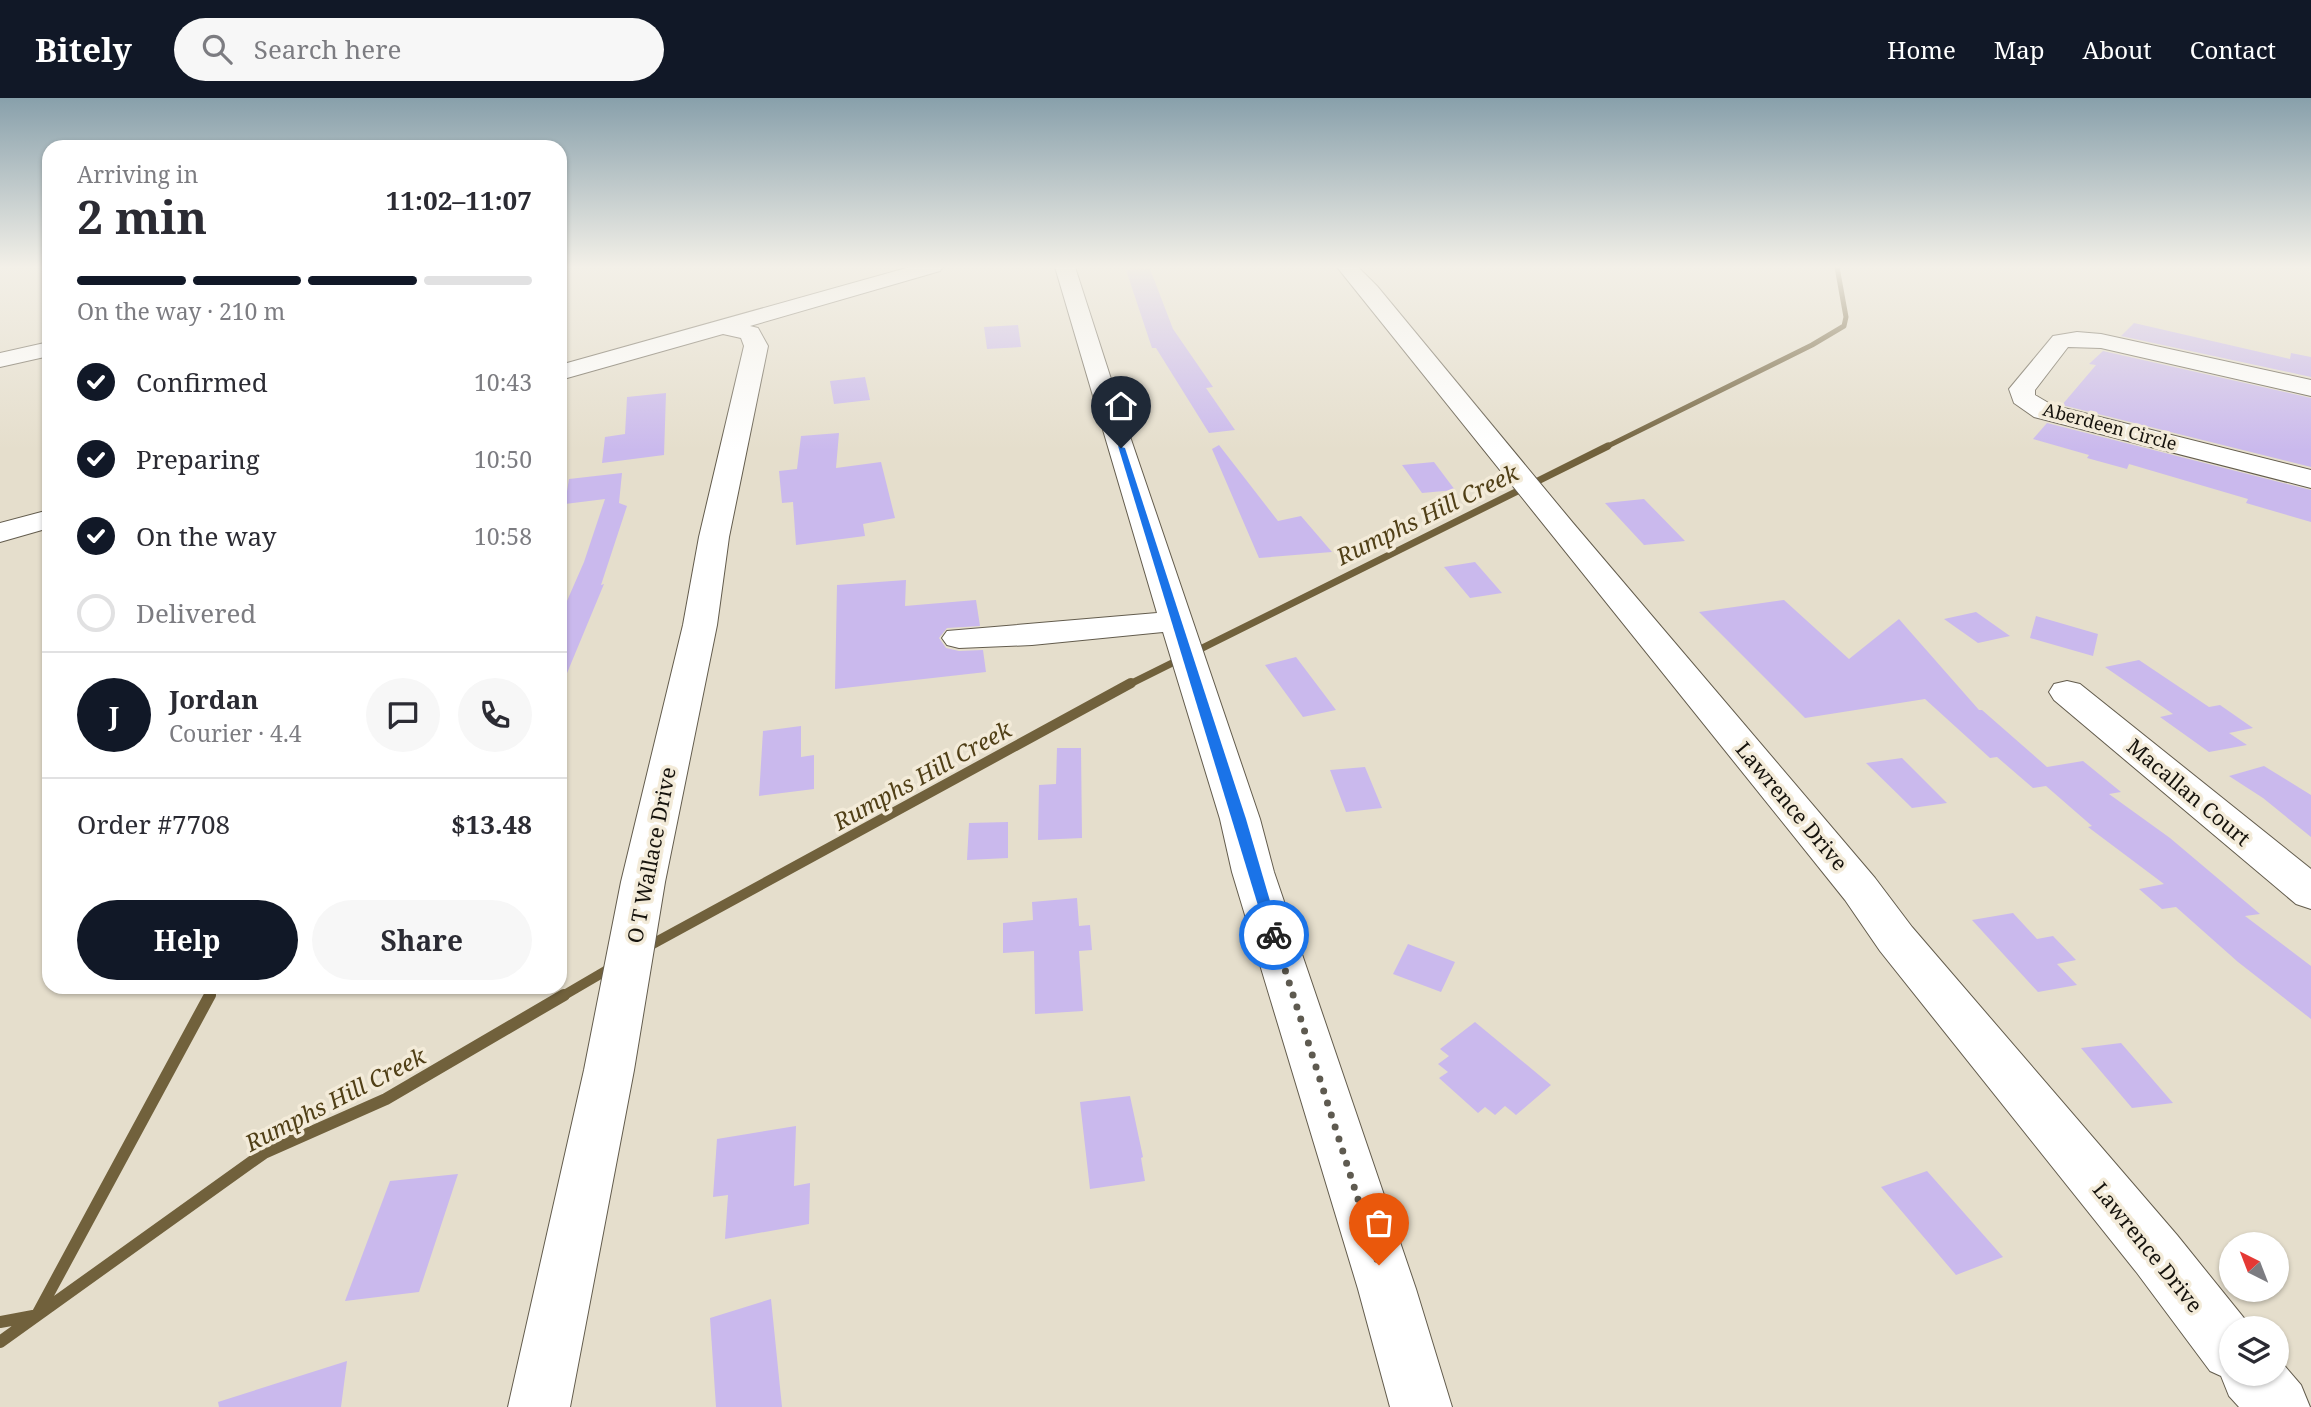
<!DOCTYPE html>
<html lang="en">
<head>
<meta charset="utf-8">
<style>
	:root { --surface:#fff; --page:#f7f7f7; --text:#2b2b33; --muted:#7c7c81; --line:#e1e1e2; --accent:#111827 }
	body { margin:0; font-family:"Noto Serif",serif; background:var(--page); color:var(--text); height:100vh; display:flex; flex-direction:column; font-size:26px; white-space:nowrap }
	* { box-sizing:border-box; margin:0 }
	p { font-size:23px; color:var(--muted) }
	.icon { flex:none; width:38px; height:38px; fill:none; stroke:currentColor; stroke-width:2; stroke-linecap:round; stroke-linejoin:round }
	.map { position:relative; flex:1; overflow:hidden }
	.sheet { position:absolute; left:42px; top:42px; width:525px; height:854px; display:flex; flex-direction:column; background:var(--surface); border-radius:21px; box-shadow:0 2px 5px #0004 }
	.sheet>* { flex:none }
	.needle { width:46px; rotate:318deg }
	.buttons { position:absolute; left:2219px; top:1134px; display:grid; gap:14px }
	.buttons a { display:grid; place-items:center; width:70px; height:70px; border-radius:50%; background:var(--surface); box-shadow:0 2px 5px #0004; font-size:35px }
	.pin { position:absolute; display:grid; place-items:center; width:60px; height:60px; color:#fff; margin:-72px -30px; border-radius:50% 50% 50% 0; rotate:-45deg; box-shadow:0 0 7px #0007 }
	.pin .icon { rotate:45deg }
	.courier { position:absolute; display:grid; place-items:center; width:70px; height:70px; margin:-35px; border:5px solid #1a73e8; border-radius:50%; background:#fff; color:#222; box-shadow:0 2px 9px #0007 }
	.head em { font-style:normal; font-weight:700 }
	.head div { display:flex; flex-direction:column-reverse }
	.head { display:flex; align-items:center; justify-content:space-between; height:119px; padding:0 35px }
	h1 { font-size:46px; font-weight:700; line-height:52px }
	.bar { display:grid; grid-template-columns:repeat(4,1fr); gap:10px 7px; align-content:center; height:84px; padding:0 35px }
	.bar i { height:9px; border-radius:5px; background:var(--line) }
	.bar .on { background:var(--accent) }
	.bar p { grid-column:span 4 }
	.line { display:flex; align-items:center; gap:18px; padding:0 35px; border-top:2px solid var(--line) }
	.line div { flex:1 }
	.round { display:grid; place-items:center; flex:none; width:74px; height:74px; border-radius:37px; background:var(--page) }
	ol { padding:0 35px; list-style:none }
	li { display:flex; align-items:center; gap:21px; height:77px }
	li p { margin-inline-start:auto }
	li .icon { padding:7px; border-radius:50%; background:var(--accent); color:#fff; stroke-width:4 }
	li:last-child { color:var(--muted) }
	li i { width:38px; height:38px; border:4px solid var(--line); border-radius:50% }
	.action { display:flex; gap:14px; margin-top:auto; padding:14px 35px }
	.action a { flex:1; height:80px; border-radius:42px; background:var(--accent); color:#fff; font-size:28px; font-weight:700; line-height:80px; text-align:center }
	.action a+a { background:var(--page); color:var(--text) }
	header { display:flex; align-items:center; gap:42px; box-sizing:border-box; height:98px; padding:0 35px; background:var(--accent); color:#fff }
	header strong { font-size:33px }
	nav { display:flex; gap:38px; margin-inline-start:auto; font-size:24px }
	.search { width:490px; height:63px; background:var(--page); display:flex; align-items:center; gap:18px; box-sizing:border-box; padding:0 24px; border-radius:38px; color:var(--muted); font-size:26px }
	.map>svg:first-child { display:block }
</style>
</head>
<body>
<header>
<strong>Bitely</strong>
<div class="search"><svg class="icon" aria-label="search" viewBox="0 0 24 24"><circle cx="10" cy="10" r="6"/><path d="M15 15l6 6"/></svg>Search here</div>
<nav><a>Home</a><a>Map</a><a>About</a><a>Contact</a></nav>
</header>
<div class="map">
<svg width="2311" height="1309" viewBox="0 0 2311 1309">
	<rect width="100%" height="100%" fill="#e5decc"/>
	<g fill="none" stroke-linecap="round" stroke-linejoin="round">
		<path stroke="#71613c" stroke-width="5" d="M1604,350L1812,247L1844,228L1846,219L1837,169"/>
		<path stroke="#71613c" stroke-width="7" d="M1128,587L1608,348"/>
		<path stroke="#71613c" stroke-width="10" d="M647,849L1131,585
			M209,899L214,889
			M561,899L614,868"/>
		<path stroke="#71613c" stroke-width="12" d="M38,1215L210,897
			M0,1224L33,1218
			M0,1244L264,1055L386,1001L564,897"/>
	</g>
	<path fill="#cab9ed" d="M1150,171L1173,231L1213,289L1206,290L1235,332L1209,335L1156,250H1152L1126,172Z
		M2134,225L2290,261L2291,255L2311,259V279L2121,238Z
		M1018,227L1021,249L987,251L984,229Z
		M2103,253L2311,300V369L2062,307L2096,267L2089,266Z
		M865,279L870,302L834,306L830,283Z
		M666,295L664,357L602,365L605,339L625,336L627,299Z
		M2047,325L2311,392V424L2246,405L2248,401L2129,366L2127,371L2087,360L2089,357L2033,341Z
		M839,335L836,370L881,364L895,420L863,426L865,438L796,447L793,404L782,405L779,373L797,371L801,338Z
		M1219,347L1278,423L1301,418L1332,454L1259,460L1212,351Z
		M1434,364L1455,392L1422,395L1402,367Z
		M622,375L619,405L627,408L601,487L604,486L560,592V519L584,464L605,401L565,406L569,381Z
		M1644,401L1685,443L1644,447L1605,405Z
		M1475,464L1502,495L1470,500L1444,469Z
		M906,482L905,508L976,502L980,528L947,530L939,540L946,550L959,553L983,552L986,574L835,591L837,487Z
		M1784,502L1849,561L1899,521L1979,612H1982L2047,669L2083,663L2121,694L2109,696L2170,740L2260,816L2245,818L2311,868V921L2238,864L2176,809L2162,811L2139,791L2164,786L2088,729L2092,728L2046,688L2033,690L1997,659L1990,660L1925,601L1805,620L1699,514Z
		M1976,514L2010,538L1978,545L1944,521Z
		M2036,518L2098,536L2093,558L2030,540Z
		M1296,559L1336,612L1303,619L1265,567Z
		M2139,562L2209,609L2220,607L2253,630L2229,635L2247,647L2209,654L2160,619L2173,616L2105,569Z
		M801,628V659L814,657V691L759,698L763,633Z
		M1057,650H1081L1082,740L1038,742L1039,687L1056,686Z
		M1902,660L1947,705L1912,710L1866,665Z
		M2264,668L2311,697V739L2263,700L2229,678Z
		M1365,669L1382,710L1346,714L1330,672Z
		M1008,724V760L967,762L969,725Z
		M1077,800L1079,828L1090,827L1092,852L1079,853L1083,913L1035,916L1034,853L1003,855V825L1033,822L1032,804Z
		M2013,815L2037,841L2053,838L2076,862L2057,866L2077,887L2038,894L1972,822Z
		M1408,846L1455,864L1441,894L1393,876Z
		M1475,924L1551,987L1516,1017L1505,1008L1495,1017L1485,1009L1478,1015L1439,980L1448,974L1438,966L1449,958L1440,951Z
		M2121,945L2173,1005L2132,1010L2081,950Z
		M1130,998L1143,1059L1141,1060L1145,1083L1090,1091L1080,1004Z
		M796,1028L794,1088L810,1085L809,1126L725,1141L728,1097L713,1099L717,1041Z
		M1927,1073L2003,1159L1956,1177L1881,1089Z
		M458,1076L419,1194L345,1203L390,1083Z
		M771,1201L782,1309H716L710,1220Z
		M347,1263L341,1309H219L218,1304Z"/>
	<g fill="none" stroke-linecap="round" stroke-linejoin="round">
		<defs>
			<path id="minor" d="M910,169H943L940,173L750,228L758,230L768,248L729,439L717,527L665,784L634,972L570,1309H508L584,972L621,784L683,527L699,439L744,248L741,240L723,236L560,282V267Z
				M1055,169H1075L1120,309L1260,721L1274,774L1416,1191L1452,1309H1390L1358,1191L1232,774L1220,721L1163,534L1032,547L959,550L947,547L942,540L947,533L1157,515Z
				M1337,169H1358L1377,188L1573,425L1875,780L1912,829L2177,1137L2252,1230H2231V1276H2277V1259L2301,1287L2310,1309H2239L2229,1298L2221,1278L2210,1273L2137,1175L1880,853L1845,802Z
				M2077,234L2101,236L2311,282V298L2101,250L2068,249L2035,292V297L2052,307L2311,372V390L2034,319L2014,305L2009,291L2053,238Z
				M49,244V258L0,269V255Z
				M49,412V430L0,444V425Z
				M2067,583L2080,586L2311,771V811L2296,806L2054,602L2049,594L2054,586Z"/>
		</defs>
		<use href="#minor" stroke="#635c4d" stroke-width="2"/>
		<use href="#minor" fill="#fff" fill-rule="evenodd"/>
	</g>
	<linearGradient id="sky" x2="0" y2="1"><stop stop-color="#88a0ab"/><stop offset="0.48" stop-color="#f3f0e8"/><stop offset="1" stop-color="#f3f0e8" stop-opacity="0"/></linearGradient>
	<rect width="2311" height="352" fill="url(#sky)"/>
	<path fill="#1a73e8" d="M1118,348L1125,350L1246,721L1280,837L1279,841H1269L1267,837Z"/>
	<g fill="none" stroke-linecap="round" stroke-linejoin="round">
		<path stroke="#5e5a50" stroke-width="7" stroke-dasharray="0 12.6" d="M1274,837L1379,1167"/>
	</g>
	<g text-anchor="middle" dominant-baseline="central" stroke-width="7" stroke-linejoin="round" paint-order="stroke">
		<g font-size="18" fill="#16130d" stroke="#f3ebd9">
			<text transform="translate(2110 328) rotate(15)">Aberdeen Circle</text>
		</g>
		<g font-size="21" fill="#16130d" stroke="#f3ebd9">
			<text transform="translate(2189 694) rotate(40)">Macallan Court</text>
			<text transform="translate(1792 708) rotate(50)">Lawrence Drive</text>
			<text transform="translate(651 757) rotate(-79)">O T Wallace Drive</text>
			<text transform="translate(2148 1149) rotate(51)">Lawrence Drive</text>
		</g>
		<g font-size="23" font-style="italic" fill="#503f16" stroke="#f3ebd9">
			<text transform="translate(1427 416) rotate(-26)">Rumphs Hill Creek</text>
			<text transform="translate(922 677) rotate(-29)">Rumphs Hill Creek</text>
			<text transform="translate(335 1001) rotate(-27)">Rumphs Hill Creek</text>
		</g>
	</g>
</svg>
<div class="buttons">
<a><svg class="needle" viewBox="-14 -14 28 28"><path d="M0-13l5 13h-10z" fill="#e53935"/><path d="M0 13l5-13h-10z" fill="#7c7c81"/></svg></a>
<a><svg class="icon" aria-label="layers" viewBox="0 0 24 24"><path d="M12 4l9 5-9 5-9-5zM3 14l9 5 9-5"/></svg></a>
</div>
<div class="pin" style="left:1379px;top:1167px;background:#ea580c"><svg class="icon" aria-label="bag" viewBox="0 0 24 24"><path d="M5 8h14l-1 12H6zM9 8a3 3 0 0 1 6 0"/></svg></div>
<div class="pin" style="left:1121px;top:350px;background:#1f2937"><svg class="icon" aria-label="home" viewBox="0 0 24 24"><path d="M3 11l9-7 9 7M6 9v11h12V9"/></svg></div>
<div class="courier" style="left:1274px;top:837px"><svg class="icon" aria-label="bike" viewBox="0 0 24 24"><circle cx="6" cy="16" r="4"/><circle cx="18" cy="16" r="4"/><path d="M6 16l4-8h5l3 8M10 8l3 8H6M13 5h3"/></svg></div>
<section class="sheet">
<div class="head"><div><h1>2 min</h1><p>Arriving in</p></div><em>11:02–11:07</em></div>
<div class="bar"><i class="on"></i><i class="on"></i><i class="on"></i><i></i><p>On the way · 210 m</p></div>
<ol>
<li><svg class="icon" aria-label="check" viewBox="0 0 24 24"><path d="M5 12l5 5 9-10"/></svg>Confirmed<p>10:43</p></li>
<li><svg class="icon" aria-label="check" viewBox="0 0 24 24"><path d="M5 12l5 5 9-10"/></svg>Preparing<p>10:50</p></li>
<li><svg class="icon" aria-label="check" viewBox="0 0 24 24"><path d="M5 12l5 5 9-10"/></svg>On the way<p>10:58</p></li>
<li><i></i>Delivered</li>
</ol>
<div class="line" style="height:126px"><b class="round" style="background:var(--accent);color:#fff">J</b><div><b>Jordan</b><p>Courier · 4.4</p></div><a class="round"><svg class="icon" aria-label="chat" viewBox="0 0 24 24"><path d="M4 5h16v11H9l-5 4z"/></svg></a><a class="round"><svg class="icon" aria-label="phone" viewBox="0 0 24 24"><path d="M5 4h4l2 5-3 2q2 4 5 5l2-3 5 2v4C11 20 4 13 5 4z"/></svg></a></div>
<div class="line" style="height:91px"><div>Order #7708</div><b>$13.48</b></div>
<div class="action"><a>Help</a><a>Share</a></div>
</section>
</div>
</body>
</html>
